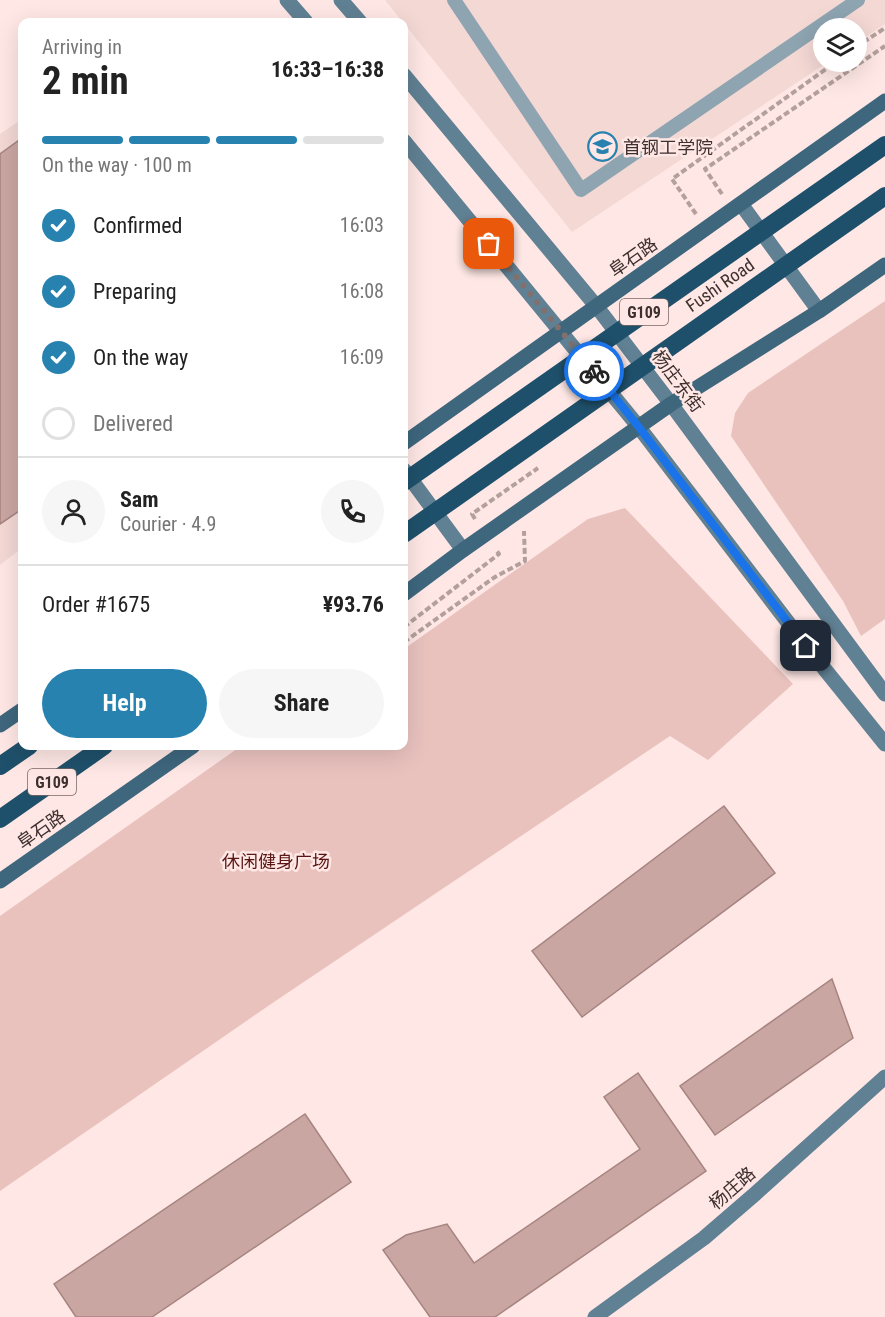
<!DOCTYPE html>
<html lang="en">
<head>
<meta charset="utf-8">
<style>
	:root { --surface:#fff; --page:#f6f6f6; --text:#222; --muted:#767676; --line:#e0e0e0; --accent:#2782b0 }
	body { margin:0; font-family:"Roboto Condensed","Noto Sans SC",sans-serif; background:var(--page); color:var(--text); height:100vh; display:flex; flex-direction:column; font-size:22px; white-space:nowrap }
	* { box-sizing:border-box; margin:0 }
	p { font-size:20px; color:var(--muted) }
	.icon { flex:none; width:33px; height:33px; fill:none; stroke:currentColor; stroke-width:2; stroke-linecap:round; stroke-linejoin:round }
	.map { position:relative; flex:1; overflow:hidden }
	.drawer { position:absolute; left:18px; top:18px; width:390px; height:732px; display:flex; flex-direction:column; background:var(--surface); border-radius:12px; box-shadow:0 6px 24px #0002 }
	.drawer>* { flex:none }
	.fabs { position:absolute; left:813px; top:18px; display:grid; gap:12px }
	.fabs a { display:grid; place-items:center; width:54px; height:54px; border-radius:50%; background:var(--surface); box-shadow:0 6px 24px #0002; font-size:30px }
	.pin { position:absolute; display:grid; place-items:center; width:51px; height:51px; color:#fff; margin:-26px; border-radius:12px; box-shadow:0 3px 9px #0006 }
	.courier { position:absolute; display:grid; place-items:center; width:60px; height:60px; margin:-30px; border:4px solid #1a73e8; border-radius:50%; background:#fff; color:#222; box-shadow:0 2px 8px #0007 }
	.overview em { font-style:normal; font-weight:700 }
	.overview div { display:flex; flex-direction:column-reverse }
	.overview { display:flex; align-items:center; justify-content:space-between; height:102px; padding:0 24px }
	h1 { font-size:39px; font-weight:700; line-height:45px }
	.bar { display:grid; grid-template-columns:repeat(4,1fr); gap:9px 6px; align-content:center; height:72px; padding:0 24px }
	.bar i { height:8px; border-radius:4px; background:var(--line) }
	.bar .active { background:var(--accent) }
	.bar p { grid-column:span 4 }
	.line { display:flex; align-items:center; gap:15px; padding:0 24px; border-top:2px solid var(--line) }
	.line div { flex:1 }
	.round { display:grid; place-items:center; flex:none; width:63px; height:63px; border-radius:32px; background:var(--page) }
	ol { padding:0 24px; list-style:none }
	li { display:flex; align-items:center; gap:18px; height:66px }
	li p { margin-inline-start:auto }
	li .icon { padding:6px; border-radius:50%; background:var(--accent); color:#fff; stroke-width:4 }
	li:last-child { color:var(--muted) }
	li i { width:33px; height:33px; border:3px solid var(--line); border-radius:50% }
	.primary-button { display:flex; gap:12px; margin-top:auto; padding:12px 24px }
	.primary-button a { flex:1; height:69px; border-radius:36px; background:var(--accent); color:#fff; font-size:24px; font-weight:700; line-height:69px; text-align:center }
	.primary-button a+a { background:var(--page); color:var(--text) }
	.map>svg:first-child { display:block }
</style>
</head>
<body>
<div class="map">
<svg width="885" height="1317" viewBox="0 0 885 1317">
	<rect width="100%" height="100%" fill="#fee7e4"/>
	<path fill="#f3d8d4" d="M385,0H885V24L857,43L856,28H824V62H828L572,232Z
		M22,119V548L0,565V134Z"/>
	<path fill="#e9c2be" d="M885,301V619L861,636L843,601L731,436L735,413L748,393Z
		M625,508L793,684L708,760L670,736L271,1004L0,1191V916L241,746H404V649L588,519Z"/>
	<path fill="#caa6a2" stroke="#a68480" stroke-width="1.5" d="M22,138V509L0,524V154Z
		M724,806L775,873L582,1017L532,951Z
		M832,979L853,1038L715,1135L680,1086Z
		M638,1073L706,1171L495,1317H430L383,1250L406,1235L447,1224L474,1263L640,1149L604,1097Z
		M305,1114L351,1182L152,1317H76L54,1284Z"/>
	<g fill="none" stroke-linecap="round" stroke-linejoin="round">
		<path stroke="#b3a09d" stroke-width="4" stroke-dasharray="6 3" stroke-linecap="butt" d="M856,47L885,28
			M722,194L705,169L885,46
			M696,214L672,179L836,62
			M475,519L472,514L538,468
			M404,627L499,554L496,550
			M404,642L495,577L525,561L524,531"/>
		<path stroke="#8ea4b1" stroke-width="14" d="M454,0L581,190L858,0"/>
		<path stroke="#608093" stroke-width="15" d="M287,0L306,22
			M341,0L360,22
			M404,75L597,307L671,404L885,694
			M404,141L638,426L806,646L885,744
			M741,204L819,311
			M404,470L463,550
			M595,1317L704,1238L755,1194L885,1077"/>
		<path stroke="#3e667d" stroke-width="15" d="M404,443L885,101
			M404,594L463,550L671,404L819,311L885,265
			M0,725L22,710
			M0,881L193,746"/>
		<path stroke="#1f506b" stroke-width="18" d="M404,482L885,145
			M404,534L885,196
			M0,766L29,746
			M0,819L104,746"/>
	</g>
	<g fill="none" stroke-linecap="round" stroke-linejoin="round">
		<path stroke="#81706e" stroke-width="6" stroke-dasharray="0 10.8" d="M489,244L594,371"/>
		<path stroke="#1a73e8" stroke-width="8" d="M594,371L638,426L806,646"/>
	</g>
	<defs>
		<symbol id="university-ring" viewBox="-11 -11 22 22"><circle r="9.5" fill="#fee7e4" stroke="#2782b0" stroke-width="1.5"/><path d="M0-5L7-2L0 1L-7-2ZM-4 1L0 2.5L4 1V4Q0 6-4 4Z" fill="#2782b0"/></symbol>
	</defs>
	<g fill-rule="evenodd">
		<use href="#university-ring" x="586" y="130" width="33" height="33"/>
	</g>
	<g text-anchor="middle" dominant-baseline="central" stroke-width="5" stroke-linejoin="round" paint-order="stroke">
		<g fill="#fee7e4" stroke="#786765" stroke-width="1.5">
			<rect x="620" y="299" width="48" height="26" rx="4.5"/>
			<rect x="28" y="769" width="48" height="26" rx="4.5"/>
		</g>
		<g font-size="16" font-weight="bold" fill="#3e302e">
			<text x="644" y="312">G109</text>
			<text x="52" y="782">G109</text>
		</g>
		<g font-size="18" fill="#3e302e" stroke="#fee7e4" text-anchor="start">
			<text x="623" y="147">首钢工学院</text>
		</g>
		<g font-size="18" fill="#3e302e" stroke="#fee7e4">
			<text transform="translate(633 257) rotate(-35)">阜石路</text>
			<text transform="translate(720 285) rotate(-35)">Fushi Road</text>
			<text transform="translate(678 381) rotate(53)">杨庄东街</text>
			<text transform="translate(41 829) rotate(-35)">阜石路</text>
			<text transform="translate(732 1188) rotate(-41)">杨庄路</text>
		</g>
		<g font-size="18" fill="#591614" stroke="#fee7e4">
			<text x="276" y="861">休闲健身广场</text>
		</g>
	</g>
</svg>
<div class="fabs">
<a><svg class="icon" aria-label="layers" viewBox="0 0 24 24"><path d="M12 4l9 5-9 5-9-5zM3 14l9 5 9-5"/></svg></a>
</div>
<div class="pin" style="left:489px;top:244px;background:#ea580c"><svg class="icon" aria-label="bag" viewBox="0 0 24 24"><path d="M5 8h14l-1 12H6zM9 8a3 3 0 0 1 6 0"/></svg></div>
<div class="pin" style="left:806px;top:646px;background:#1f2937"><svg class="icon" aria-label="home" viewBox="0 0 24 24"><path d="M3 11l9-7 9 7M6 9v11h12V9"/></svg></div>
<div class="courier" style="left:594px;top:371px"><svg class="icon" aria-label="bike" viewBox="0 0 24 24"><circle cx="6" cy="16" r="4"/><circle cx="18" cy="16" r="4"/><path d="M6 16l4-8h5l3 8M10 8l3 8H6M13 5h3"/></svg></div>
<section class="drawer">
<div class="overview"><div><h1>2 min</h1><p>Arriving in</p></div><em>16:33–16:38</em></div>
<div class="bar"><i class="active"></i><i class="active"></i><i class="active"></i><i></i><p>On the way · 100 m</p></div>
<ol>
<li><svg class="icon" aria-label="check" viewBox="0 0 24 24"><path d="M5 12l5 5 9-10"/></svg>Confirmed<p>16:03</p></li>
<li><svg class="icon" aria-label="check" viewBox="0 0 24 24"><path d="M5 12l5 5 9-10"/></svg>Preparing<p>16:08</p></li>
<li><svg class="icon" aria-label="check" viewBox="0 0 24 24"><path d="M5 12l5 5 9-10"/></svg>On the way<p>16:09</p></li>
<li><i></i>Delivered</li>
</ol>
<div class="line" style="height:108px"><a class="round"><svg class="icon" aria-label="person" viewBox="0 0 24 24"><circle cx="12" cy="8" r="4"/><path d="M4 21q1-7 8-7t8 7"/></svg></a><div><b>Sam</b><p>Courier · 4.9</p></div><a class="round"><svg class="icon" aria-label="phone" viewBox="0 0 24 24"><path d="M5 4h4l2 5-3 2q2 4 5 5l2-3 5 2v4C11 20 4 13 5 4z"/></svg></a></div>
<div class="line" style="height:78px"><div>Order #1675</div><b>¥93.76</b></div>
<div class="primary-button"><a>Help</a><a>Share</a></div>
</section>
</div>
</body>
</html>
